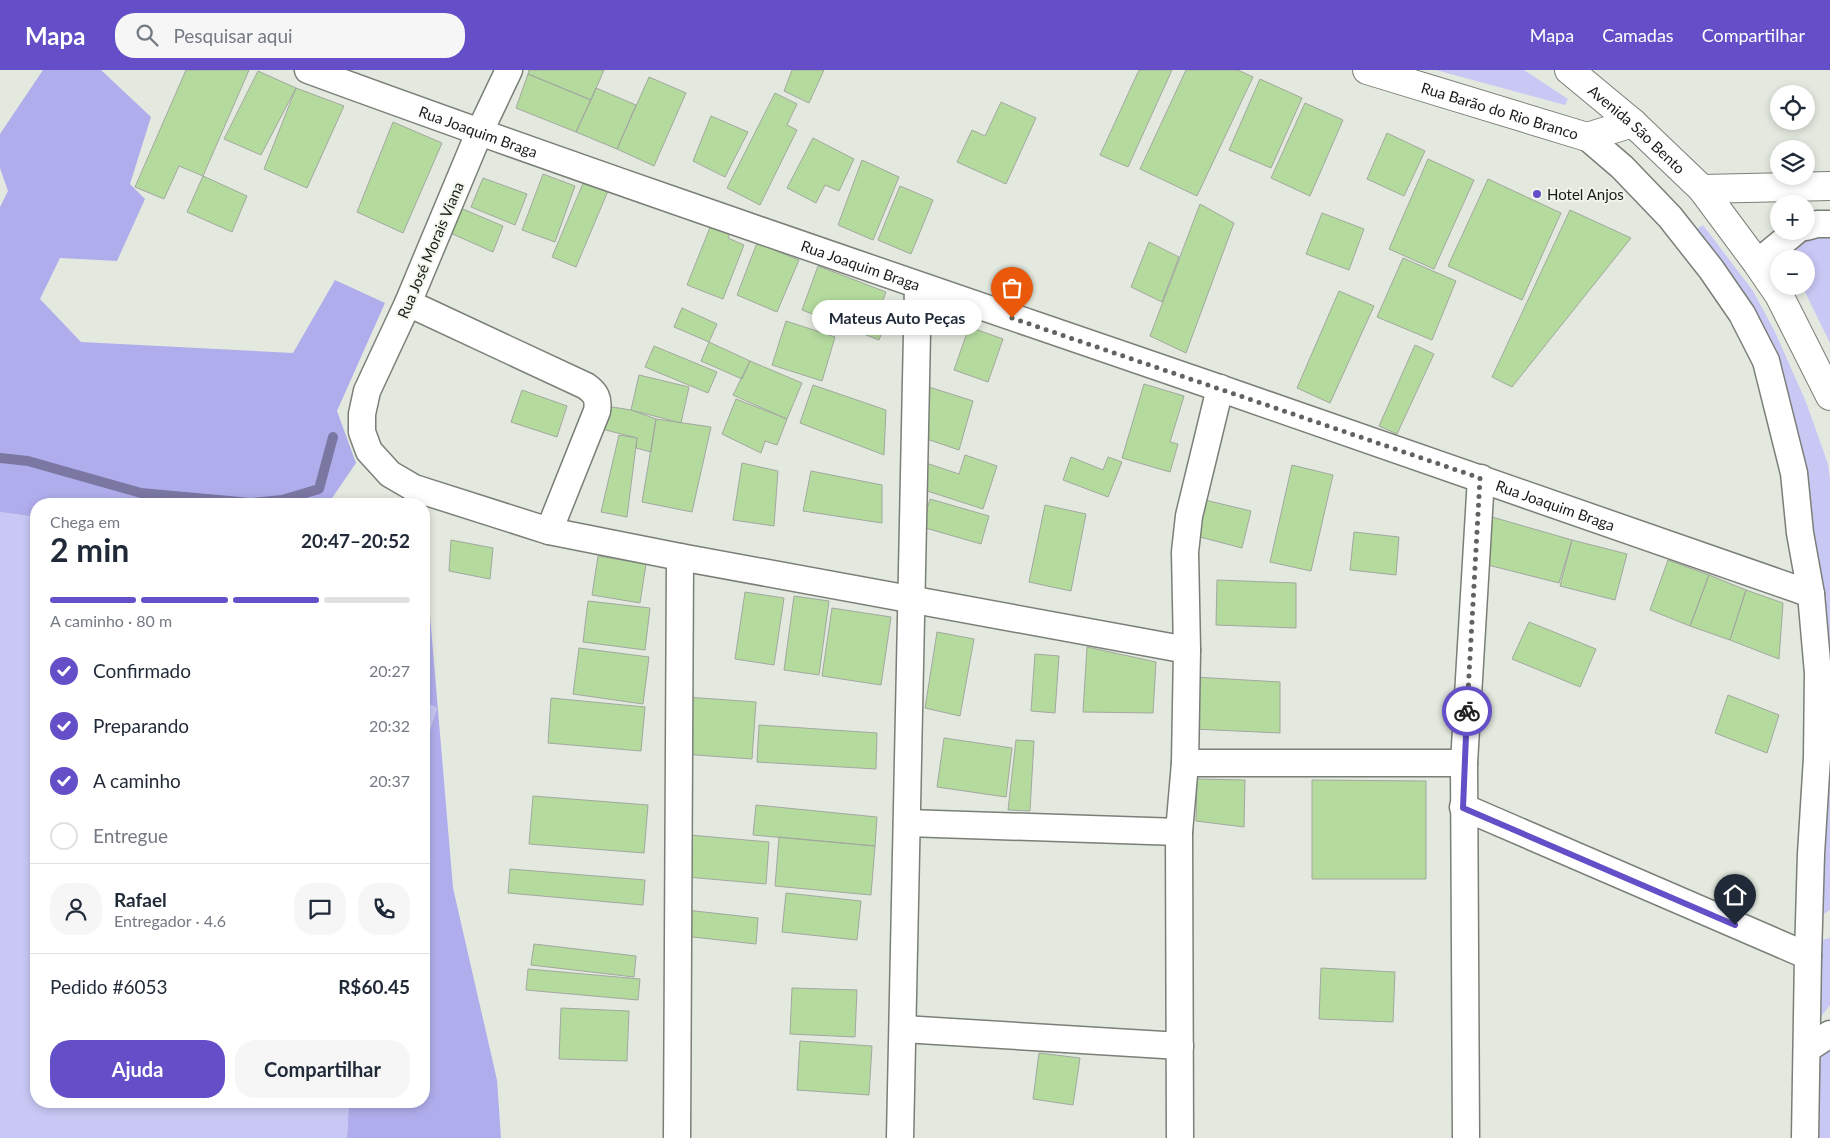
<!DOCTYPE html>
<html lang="pt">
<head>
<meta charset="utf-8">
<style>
	:root { --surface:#fff; --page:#f6f6f7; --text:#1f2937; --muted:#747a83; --line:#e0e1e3; --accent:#644fc8 }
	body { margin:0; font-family:Lato,sans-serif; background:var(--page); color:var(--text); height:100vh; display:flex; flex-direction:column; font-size:19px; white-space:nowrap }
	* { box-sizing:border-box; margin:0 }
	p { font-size:16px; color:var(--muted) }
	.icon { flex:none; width:28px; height:28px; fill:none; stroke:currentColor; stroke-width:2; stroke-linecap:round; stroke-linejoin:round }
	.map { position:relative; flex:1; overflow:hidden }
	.details { position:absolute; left:30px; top:428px; width:400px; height:610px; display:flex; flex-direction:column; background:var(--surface); border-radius:20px; box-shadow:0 2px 8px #0003 }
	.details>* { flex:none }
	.buttons { position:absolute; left:1770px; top:15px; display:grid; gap:10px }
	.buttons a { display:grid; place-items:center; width:45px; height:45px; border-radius:50%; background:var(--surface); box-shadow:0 2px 8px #0003; font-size:25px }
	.pin { position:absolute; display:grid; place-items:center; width:42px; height:42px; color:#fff; margin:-51px -21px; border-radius:50% 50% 50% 0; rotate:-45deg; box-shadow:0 0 5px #0007 }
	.pin .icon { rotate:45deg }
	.courier { position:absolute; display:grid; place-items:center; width:50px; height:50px; margin:-25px; border:4px solid #644fc8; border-radius:50%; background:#fff; color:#222; box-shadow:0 1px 6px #0007 }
	.bubble { position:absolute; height:35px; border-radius:18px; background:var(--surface); box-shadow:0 2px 8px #0003; font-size:16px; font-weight:700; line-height:35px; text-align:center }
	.summary em { font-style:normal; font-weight:700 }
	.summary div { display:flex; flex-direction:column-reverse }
	.summary { display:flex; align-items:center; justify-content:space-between; height:85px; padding:0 20px }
	h1 { font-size:32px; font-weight:700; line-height:38px }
	.bar { display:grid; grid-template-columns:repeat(4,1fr); gap:8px 5px; align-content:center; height:60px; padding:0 20px }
	.bar i { height:6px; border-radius:4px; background:var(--line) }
	.bar .on { background:var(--accent) }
	.bar p { grid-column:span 4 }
	.line { display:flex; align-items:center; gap:12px; padding:0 20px; border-top:1px solid var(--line) }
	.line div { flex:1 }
	.round { display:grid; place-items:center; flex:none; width:52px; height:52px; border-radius:20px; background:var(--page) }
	ol { padding:0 20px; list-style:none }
	li { display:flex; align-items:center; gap:15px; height:55px }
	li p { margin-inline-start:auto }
	li .icon { padding:5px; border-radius:50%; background:var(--accent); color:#fff; stroke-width:4 }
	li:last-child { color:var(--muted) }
	li i { width:28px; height:28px; border:2px solid var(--line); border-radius:50% }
	.button { display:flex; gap:10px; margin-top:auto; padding:10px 20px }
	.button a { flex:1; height:58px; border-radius:20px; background:var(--accent); color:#fff; font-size:20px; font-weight:700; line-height:58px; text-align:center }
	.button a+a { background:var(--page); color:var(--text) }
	header { display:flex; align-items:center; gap:30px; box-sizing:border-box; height:70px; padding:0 25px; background:var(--accent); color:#fff }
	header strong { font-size:24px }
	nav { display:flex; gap:28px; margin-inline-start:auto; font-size:18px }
	.search { width:350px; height:45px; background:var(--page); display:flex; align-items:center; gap:12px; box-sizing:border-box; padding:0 18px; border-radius:20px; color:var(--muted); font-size:19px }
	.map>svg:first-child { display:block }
</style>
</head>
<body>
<header>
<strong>Mapa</strong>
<div class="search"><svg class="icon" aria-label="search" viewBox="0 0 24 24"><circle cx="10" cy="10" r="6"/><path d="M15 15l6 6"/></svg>Pesquisar aqui</div>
<nav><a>Mapa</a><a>Camadas</a><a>Compartilhar</a></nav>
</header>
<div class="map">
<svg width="1830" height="1068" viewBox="0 0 1830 1068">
	<rect width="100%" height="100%" fill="#e3e9df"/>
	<path fill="#c9c8f5" d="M1436,0H1524L1568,29L1565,35Z
		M1703,155L1753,221L1775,262L1806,332L1828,394L1830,409V840L1814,850L1799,391L1695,160Z
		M1812,164L1830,165V273L1802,216H1806V189H1792L1797,177Z
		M0,442L36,447V1031H349L347,1068H0Z
		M424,632L437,638L424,679Z
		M1830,868V935L1813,957L1814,872Z
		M1830,975V1068H1815L1817,988Z"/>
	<path fill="#b0adec" d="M43,0H101L151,47L130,114L145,129L117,191L60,188L40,229L81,272L293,283L335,210L385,233L337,341L356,393L328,434H36V447L0,442V137L8,121L0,98V64Z
		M424,486H425L453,818L497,1010L501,1068H347L349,1031H424V679L437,638L424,632Z"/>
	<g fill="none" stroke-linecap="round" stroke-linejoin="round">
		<path stroke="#7a78a3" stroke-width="10" d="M0,388L28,391L141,423L251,433L282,430L319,419L333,367"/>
	</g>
	<path fill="#b4da9e" stroke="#a2a89f" d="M186,0H249L203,106L179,96L164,129L135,117Z
		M529,0H604L591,30L528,4Z
		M792,0H824L809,33L784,21Z
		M1139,0H1172L1128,97L1100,85Z
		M1186,0H1238L1253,7L1197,126L1140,99Z
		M258,1L296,18L261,85L224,69Z
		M528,4L591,30L576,62L516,38Z
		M649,7L686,23L654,96L617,79Z
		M1260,9L1302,28L1271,98L1229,80Z
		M296,18L344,36L307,118L264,99Z
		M596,18L636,35L617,79L576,62Z
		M775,23L797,34L787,55L797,60L760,135L727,118Z
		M1001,32L1036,48L1006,114L957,92L972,60L985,66Z
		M1305,33L1343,50L1310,126L1271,108Z
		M711,46L748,62L725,107L693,91Z
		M393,52L442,73L403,163L357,142Z
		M1387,63L1425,81L1404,126L1367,109Z
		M813,68L854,89L839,121L825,115L816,133L787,118Z
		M1428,89L1474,110L1434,199L1389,179Z
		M862,90L899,107L873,170L838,155Z
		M543,104L575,116L555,172L522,160Z
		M203,106L247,126L232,162L187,142Z
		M483,108L527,124L515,155L471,137Z
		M1488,109L1561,143L1522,230L1448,196Z
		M584,111L608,121L576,197L552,187Z
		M900,116L933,130L911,184L878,170Z
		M1200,134L1234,153L1186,283L1150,266Z
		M458,137L503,156L493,182L448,162Z
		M1570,140L1631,168L1512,317L1492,307Z
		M1322,143L1364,159L1349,200L1306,184Z
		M711,155L730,163L728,168L744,175L723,229L687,215Z
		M1149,172L1179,187L1162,232L1131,217Z
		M757,173L799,190L777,242L737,225Z
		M1403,188L1456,211L1432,270L1377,247Z
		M818,196L886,222L880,238L890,242L879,270L802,240Z
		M1339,221L1374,236L1330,333L1297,318Z
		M682,238L717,254L709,272L674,257Z
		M786,251L835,267L822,311L772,295Z
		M969,257L1003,269L988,312L954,300Z
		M709,272L750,291L742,309L701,291Z
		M1415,275L1434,284L1397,364L1379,356Z
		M654,276L717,302L708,323L645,297Z
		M750,291L802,313L787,349L733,325Z
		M639,305L689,317L681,353L631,340Z
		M1144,314L1184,326L1170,372L1178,374L1170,402L1122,388Z
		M813,315L886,340L884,385L800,353Z
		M929,317L973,331L959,380L918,366Z
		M522,320L567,336L557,367L511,352Z
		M736,329L787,349L777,375L765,371L761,383L722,364Z
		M606,336L631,340L656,349L651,382L636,378L637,368L594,357Z
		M656,349L711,357L692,442L642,432Z
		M619,365L637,368L627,447L601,442Z
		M965,385L997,396L983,439L915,417L923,392L959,404Z
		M1071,387L1103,400L1108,387L1122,392L1108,427L1063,410Z
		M742,393L778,401L774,456L733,450Z
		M1292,395L1333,405L1311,501L1270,492Z
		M811,401L882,415V453L803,441Z
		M930,429L989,446L981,474L922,457Z
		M1205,430L1251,441L1242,478L1196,466Z
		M1045,435L1086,444L1071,521L1029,512Z
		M1492,447L1572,470L1559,513L1480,493Z
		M1354,462L1399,467L1396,505L1350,500Z
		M451,470L493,478L490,509L449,501Z
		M1572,470L1627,484L1615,530L1560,516Z
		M598,486L646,494L640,533L592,525Z
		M1668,490L1709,505L1690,556L1650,540Z
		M1709,505L1746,520L1730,570L1690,556Z
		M1217,510L1296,513V558L1216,555Z
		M1746,520L1783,533L1779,589L1730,570Z
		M745,522L784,528L774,595L735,589Z
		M794,526L829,531L819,605L784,600Z
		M588,531L650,538L645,580L583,572Z
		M832,538L891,547L881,615L822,606Z
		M1529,552L1596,579L1580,617L1512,589Z
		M937,562L974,569L960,646L925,638Z
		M1087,577L1156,592L1153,643L1083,642Z
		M579,578L649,587L643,634L573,624Z
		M1035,584L1059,586L1055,643L1031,641Z
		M1194,607L1280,612V663L1193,659Z
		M1728,625L1779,645L1767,683L1715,663Z
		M686,627L756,632L752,689L682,684Z
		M551,628L645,637L641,681L548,673Z
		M759,655L877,663L876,699L757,692Z
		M944,668L1012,678L1006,727L937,717Z
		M1016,670L1034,671L1030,741L1008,740Z
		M1197,709L1245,710L1244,757L1196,751Z
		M1312,710L1426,711V809H1312Z
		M533,726L648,735L644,783L529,774Z
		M756,735L877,747L875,776L753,765Z
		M690,765L769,772L766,814L687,807Z
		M779,767L875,776L871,825L775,816Z
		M510,799L645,810L643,835L508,823Z
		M786,823L861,831L857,870L782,862Z
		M686,840L758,848L756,874L684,866Z
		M534,874L636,886L634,907L531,895Z
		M1321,898L1395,902L1393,952L1319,949Z
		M528,899L640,909L638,930L526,920Z
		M792,918L857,920L855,967L790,964Z
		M561,938L629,941L627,991L559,989Z
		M800,971L872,976L869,1025L797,1020Z
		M1039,983L1080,988L1073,1035L1033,1029Z"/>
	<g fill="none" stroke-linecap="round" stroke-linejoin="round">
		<defs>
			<g id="street">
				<path id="s1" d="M308,0C611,111 917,214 1222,319C1419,387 1615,456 1811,524"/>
				<path d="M509,0L479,63L408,233L367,321L362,344V362L369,381L390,404L414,418L549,461L680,487L1187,580"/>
				<path d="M1587,67L1622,97L1670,147L1711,199L1742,244L1766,291L1794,403L1800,463L1811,524L1818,603L1817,688L1811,784L1808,886L1805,1068"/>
				<path d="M1806,157L1817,154H1830"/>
				<path d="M1757,193L1796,161"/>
				<path d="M408,233L586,316C596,323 599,329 597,341L549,461"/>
				<path d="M1185,693H1464"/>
				<path d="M1463,737L1808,886"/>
				<path d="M907,753L1179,762"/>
				<path d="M903,959L1180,976"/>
				<path d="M1807,979L1830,964"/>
				<path d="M677,1068L680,487"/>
				<path d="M900,1068L918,216"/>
				<path d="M1180,1068L1179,762L1185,693L1187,580L1185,482L1189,446L1220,318"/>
				<path d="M1466,1068L1464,693L1481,408"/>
			</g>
			<g id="secondary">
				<path id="s2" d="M1367,0L1587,67L1633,53"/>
				<path id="s3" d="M1569,0L1633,53L1702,119L1757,193L1779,225L1830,326"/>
				<path d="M1702,119L1830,116"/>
			</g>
		</defs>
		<use href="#street" stroke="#7a7f77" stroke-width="29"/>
		<use href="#secondary" stroke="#7a7f77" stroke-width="30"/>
		<use href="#street" stroke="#fff" stroke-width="26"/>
		<use href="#secondary" stroke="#fff" stroke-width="28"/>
	</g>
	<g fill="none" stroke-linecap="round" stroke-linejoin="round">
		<path stroke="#60645e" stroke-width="5" stroke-dasharray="0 9" d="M1012,248L1480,408L1467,641"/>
		<path stroke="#644fc8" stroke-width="6" d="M1467,641L1463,738L1735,855"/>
	</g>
	<circle fill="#644fc8" stroke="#f0f6ec" stroke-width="2" cx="1537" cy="124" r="5"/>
	<g text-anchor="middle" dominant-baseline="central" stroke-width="4" stroke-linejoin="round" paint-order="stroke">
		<g font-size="15" fill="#191c18" stroke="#f0f6ec">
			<text stroke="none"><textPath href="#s2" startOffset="139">Rua Barão do Rio Branco</textPath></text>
			<text stroke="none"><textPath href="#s3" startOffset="90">Avenida São Bento</textPath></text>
			<text stroke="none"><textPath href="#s1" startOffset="181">Rua Joaquim Braga</textPath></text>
			<text transform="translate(430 180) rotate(-67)">Rua José Morais Viana</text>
			<text stroke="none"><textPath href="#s1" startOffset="586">Rua Joaquim Braga</textPath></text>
			<text stroke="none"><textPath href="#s1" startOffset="1321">Rua Joaquim Braga</textPath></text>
		</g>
		<g font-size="15" fill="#191c18" stroke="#f0f6ec" text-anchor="start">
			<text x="1547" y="124">Hotel Anjos</text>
		</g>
	</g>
</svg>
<div class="buttons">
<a><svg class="icon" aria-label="locate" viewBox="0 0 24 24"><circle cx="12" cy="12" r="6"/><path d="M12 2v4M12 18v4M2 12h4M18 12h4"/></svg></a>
<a><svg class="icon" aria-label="layers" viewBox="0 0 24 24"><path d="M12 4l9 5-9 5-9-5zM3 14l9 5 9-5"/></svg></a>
<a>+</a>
<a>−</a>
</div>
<div class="pin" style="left:1012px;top:248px;background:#ea580c"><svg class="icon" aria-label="bag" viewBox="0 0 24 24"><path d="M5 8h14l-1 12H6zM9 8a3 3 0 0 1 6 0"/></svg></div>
<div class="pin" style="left:1735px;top:855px;background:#1f2937"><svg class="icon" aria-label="home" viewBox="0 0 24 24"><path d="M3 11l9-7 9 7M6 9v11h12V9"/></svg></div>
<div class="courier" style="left:1467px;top:641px"><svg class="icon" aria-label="bike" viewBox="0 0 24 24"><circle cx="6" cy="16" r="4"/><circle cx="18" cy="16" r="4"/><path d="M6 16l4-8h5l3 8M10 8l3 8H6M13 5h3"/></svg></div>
<div class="bubble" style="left:812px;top:230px;width:170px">Mateus Auto Peças</div>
<section class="details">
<div class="summary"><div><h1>2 min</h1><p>Chega em</p></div><em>20:47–20:52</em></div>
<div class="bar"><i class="on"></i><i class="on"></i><i class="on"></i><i></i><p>A caminho · 80 m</p></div>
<ol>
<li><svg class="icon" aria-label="check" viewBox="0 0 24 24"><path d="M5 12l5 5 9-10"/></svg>Confirmado<p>20:27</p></li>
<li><svg class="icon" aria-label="check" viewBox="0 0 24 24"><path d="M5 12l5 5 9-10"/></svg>Preparando<p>20:32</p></li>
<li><svg class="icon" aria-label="check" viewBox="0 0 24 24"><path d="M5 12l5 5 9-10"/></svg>A caminho<p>20:37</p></li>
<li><i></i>Entregue</li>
</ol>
<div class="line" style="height:90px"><a class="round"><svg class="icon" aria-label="person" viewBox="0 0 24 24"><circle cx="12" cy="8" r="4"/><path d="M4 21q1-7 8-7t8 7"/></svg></a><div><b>Rafael</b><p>Entregador · 4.6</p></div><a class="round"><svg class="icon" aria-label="chat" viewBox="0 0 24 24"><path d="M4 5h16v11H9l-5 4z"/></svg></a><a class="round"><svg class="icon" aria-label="phone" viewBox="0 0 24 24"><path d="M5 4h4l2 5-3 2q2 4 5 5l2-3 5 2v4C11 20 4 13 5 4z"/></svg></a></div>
<div class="line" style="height:65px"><div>Pedido #6053</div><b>R$60.45</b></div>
<div class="button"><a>Ajuda</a><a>Compartilhar</a></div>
</section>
</div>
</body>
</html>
